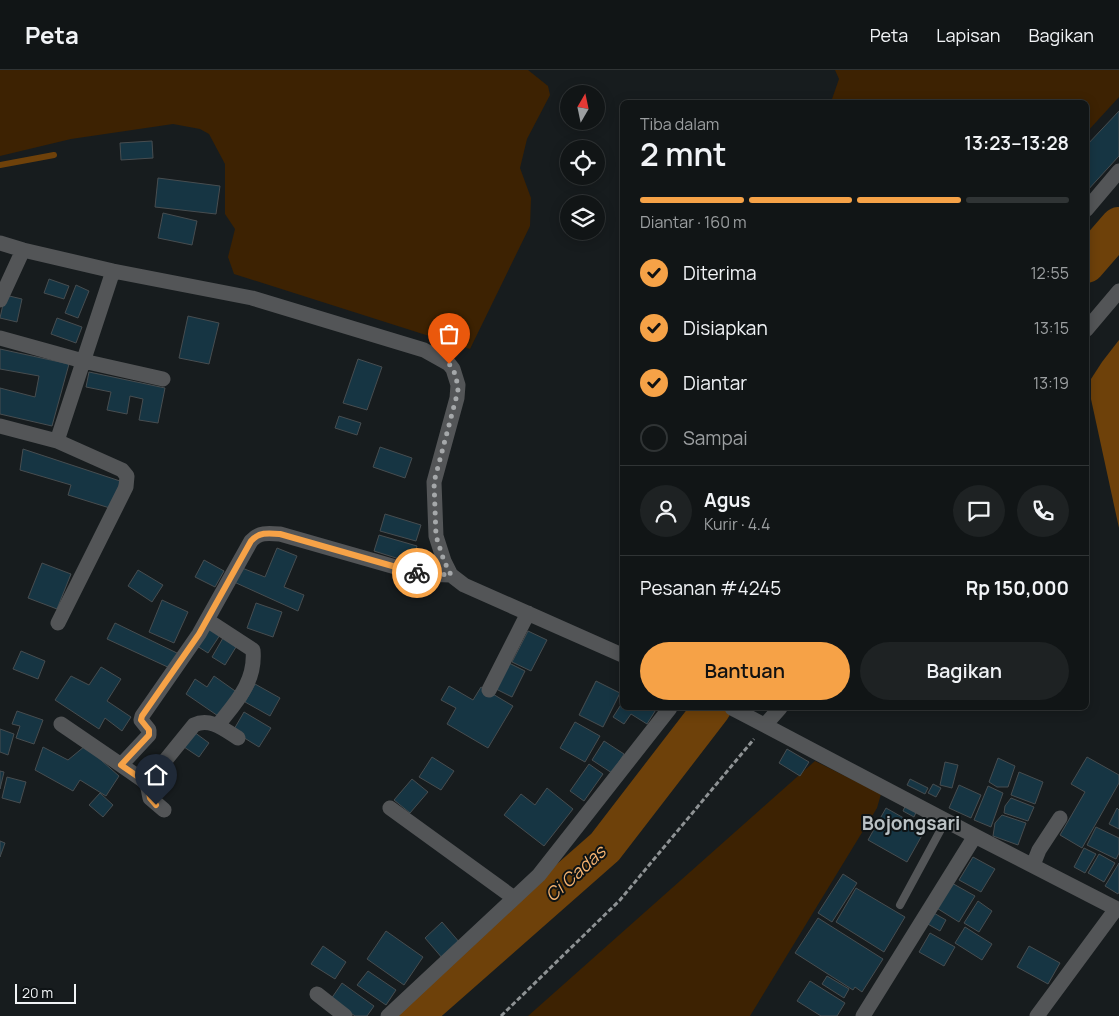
<!DOCTYPE html>
<html lang="id">
<head>
<meta charset="utf-8">
<style>
	:root { --surface:#111516; --page:#1e2223; --text:#f1f3f6; --muted:#9c9fa1; --line:#303435; --accent:#f6a247 }
	body { margin:0; font-family:Manrope,sans-serif; background:var(--page); color:var(--text); height:100vh; display:flex; flex-direction:column; font-size:19px; white-space:nowrap }
	* { box-sizing:border-box; margin:0 }
	p { font-size:16px; color:var(--muted) }
	.icon { flex:none; width:28px; height:28px; fill:none; stroke:currentColor; stroke-width:2; stroke-linecap:round; stroke-linejoin:round }
	.map { position:relative; flex:1; overflow:hidden }
	.details { position:absolute; left:620px; top:30px; width:469px; height:610px; display:flex; flex-direction:column; background:var(--surface); border-radius:8px; box-shadow:0 2px 12px #0003,0 0 0 1px var(--line) }
	.details>* { flex:none }
	.needle { width:32px; rotate:9deg }
	.buttons { position:absolute; left:560px; top:15px; display:grid; gap:10px }
	.buttons a { display:grid; place-items:center; width:45px; height:45px; border-radius:50%; background:var(--surface); box-shadow:0 2px 12px #0003,0 0 0 1px var(--line); font-size:25px }
	.scale { position:absolute; left:15px; bottom:12px; width:61px; box-sizing:border-box; padding-left:5px; border:2px solid #f1f4f6; border-top:0; font-size:14px; line-height:18px; white-space:nowrap; color:#f1f4f6; -webkit-text-stroke:4px #0e1315; paint-order:stroke }
	.pin { position:absolute; display:grid; place-items:center; width:42px; height:42px; color:#fff; margin:-51px -21px; border-radius:50% 50% 50% 0; rotate:-45deg; box-shadow:0 0 5px #0007 }
	.pin .icon { rotate:45deg }
	.courier { position:absolute; display:grid; place-items:center; width:50px; height:50px; margin:-25px; border:4px solid #f6a247; border-radius:50%; background:#fff; color:#222; box-shadow:0 1px 6px #0007 }
	.overview em { font-style:normal; font-weight:600 }
	.overview div { display:flex; flex-direction:column-reverse }
	.overview { display:flex; align-items:center; justify-content:space-between; height:85px; padding:0 20px }
	h1 { font-size:32px; font-weight:600; line-height:38px }
	.bar { display:grid; grid-template-columns:repeat(4,1fr); gap:8px 5px; align-content:center; height:60px; padding:0 20px }
	.bar i { height:6px; border-radius:4px; background:var(--line) }
	.bar .current { background:var(--accent) }
	.bar p { grid-column:span 4 }
	.line { display:flex; align-items:center; gap:12px; padding:0 20px; border-top:1px solid var(--line) }
	.line div { flex:1 }
	.round { display:grid; place-items:center; flex:none; width:52px; height:52px; border-radius:26px; background:var(--page) }
	ol { padding:0 20px; list-style:none }
	li { display:flex; align-items:center; gap:15px; height:55px }
	li p { margin-inline-start:auto }
	li .icon { padding:5px; border-radius:50%; background:var(--accent); color:#111; stroke-width:4 }
	li:last-child { color:var(--muted) }
	li i { width:28px; height:28px; border:2px solid var(--line); border-radius:50% }
	.button { display:flex; gap:10px; margin-top:auto; padding:10px 20px }
	.button a { flex:1; height:58px; border-radius:30px; background:var(--accent); color:#111; font-size:20px; font-weight:600; line-height:58px; text-align:center }
	.button a+a { background:var(--page); color:var(--text) }
	header { display:flex; align-items:center; gap:30px; box-sizing:border-box; height:70px; padding:0 25px; background:var(--surface); border-bottom:1px solid var(--line) }
	header strong { font-size:24px }
	nav { display:flex; gap:28px; margin-inline-start:auto; font-size:18px }
	.map>svg:first-child { display:block }
</style>
</head>
<body>
<header>
<strong>Peta</strong>
<nav><a>Peta</a><a>Lapisan</a><a>Bagikan</a></nav>
</header>
<div class="map">
<svg width="1119" height="946" viewBox="0 0 1119 946">
	<rect width="100%" height="100%" fill="#171c1e"/>
	<path fill="#3d2202" d="M0,0H528L548,16L550,25L527,69L520,98L531,128L530,156L470,279L234,204L228,187L235,159L225,144V94L209,64L200,59L173,54L71,69L0,86Z
		M835,0H1119V27L1086,63V32H831L839,9Z
		M815,691L881,724L877,738L750,946H528Z"/>
	<path fill="#6e410a" d="M1119,270V458L1091,329V309L1102,292Z"/>
	<g fill="none" stroke-linecap="round" stroke-linejoin="round">
		<path stroke="#6e410a" stroke-width="6" d="M0,95L54,85"/>
		<path stroke="#6e410a" stroke-width="38" d="M1086,194L1119,156
			M413,946L605,777L712,638"/>
	</g>
	<path fill="#163543" stroke="#474d50" d="M1119,41V86L1086,122V76Z
		M152,71L153,88L121,90L120,73Z
		M158,108L220,116L216,144L155,137Z
		M163,143L197,151L192,175L158,168Z
		M49,209L69,216L64,229L44,223Z
		M76,215L89,221L78,248L65,243Z
		M5,225L22,229L17,252L0,248Z
		M188,246L219,253L209,294L179,288Z
		M57,248L82,257L76,273L51,264Z
		M0,279L69,294L52,356L0,344V318L35,327L39,306L0,299Z
		M358,289L382,297L367,340L343,333Z
		M89,302L165,318L158,353L139,350L143,329L130,326L127,344L107,340L111,322L86,317Z
		M339,346L361,353L357,365L335,358Z
		M380,377L412,388L405,408L373,397Z
		M23,379L120,411L113,439L68,425L71,415L20,400Z
		M385,444L421,455L416,471L380,461Z
		M379,465L417,476L412,493L374,481Z
		M277,478L297,486L284,517L304,525L298,541L234,512L242,498L265,507Z
		M204,490L224,501L215,517L195,507Z
		M42,493L71,504L57,539L28,528Z
		M138,500L163,515L152,532L128,516Z
		M162,530L188,542L174,573L149,562Z
		M256,533L282,542L273,567L247,558Z
		M115,553L179,584L172,599L107,569Z
		M209,557L220,565L208,583L197,576Z
		M528,561L547,570L531,601L512,592Z
		M223,568L236,577L225,595L212,587Z
		M21,581L45,591L38,609L13,599Z
		M509,593L525,601L512,627L496,619Z
		M101,597L121,609L107,631L131,647L122,661L105,648L99,659L55,630L71,606L89,615Z
		M214,606L238,623L221,648L186,624L195,609L207,617Z
		M596,611L620,623L603,657L579,645Z
		M255,614L280,628L270,646L245,632Z
		M449,616L473,630L481,617L513,636L488,678L447,654L456,638L441,630Z
		M622,633V638H657L647,654L631,644L624,654L613,647Z
		M17,641L43,650L34,674L16,668L20,656L12,654Z
		M244,642L271,658L259,677L233,661Z
		M575,652L600,666L585,692L560,678Z
		M0,659L14,664L8,685L0,682Z
		M194,662L209,673L199,687L184,677Z
		M604,671L624,684L612,703L592,690Z
		M85,676L119,706L106,726L80,710L73,721L35,700L43,677L68,690Z
		M787,679L809,692L800,706L779,693Z
		M432,687L454,701L441,720L419,707Z
		M1087,687L1119,705V713L1082,778L1060,765L1085,722L1071,714Z
		M998,688L1015,696L1008,717H997L989,712Z
		M945,692L958,695L952,718L940,715Z
		M589,694L603,704L584,731L570,721Z
		M0,701L4,702L0,719Z
		M1019,702L1043,712L1035,734L1011,725Z
		M7,707L26,712L20,733L2,728Z
		M412,709L428,722L410,743L394,730Z
		M910,709L928,718L925,724L907,715Z
		M933,714L941,718L936,727L928,723Z
		M959,715L981,725L971,748L949,738Z
		M988,716L1003,723L991,757L974,750Z
		M547,718L573,739L544,776L504,745L521,724L535,735Z
		M100,723L113,735L103,747L89,735Z
		M1011,728L1034,737L1028,751L1004,743L1005,736Z
		M906,734L917,740L914,747L903,741Z
		M886,738L925,760L907,792L868,770Z
		M1117,738L1119,740V759L1109,754Z
		M1002,745L1026,753L1018,775L993,766L995,753Z
		M1096,757L1119,768V783L1116,789L1087,775Z
		M0,771L5,773L0,787Z
		M1084,778L1096,784L1085,803L1074,797Z
		M1099,784L1115,793L1104,812L1088,803Z
		M973,787L995,799L981,822L959,810Z
		M1119,793V822L1118,824L1105,816Z
		M843,804L857,813L832,852L818,843Z
		M950,812L975,826L959,852L935,837Z
		M856,818L905,847L884,882L836,852Z
		M978,831L992,841L979,862L964,853Z
		M932,842L946,850L940,861L926,853Z
		M818,848L883,889L862,922L855,917L853,920L795,883Z
		M442,852L460,873L443,889L425,868Z
		M965,857L992,874L982,890L955,873Z
		M386,861L423,887L404,915L367,889Z
		M930,863L955,877L944,896L919,882Z
		M323,876L346,892L335,909L311,894Z
		M1029,876L1060,893L1048,914L1017,897Z
		M368,901L396,920L386,935L357,915Z
		M827,906L849,919L844,928L822,914Z
		M810,911L845,933L837,946H821L797,931Z
		M342,913L374,936L367,946H355L331,929Z"/>
	<g fill="none" stroke-linecap="round" stroke-linejoin="round">
		<path stroke="#8e9294" stroke-width="3" stroke-dasharray="5 2.5" stroke-linecap="butt" d="M501,946L620,830L754,669"/>
		<path stroke="#535557" stroke-width="8" d="M900,835L946,750"/>
		<path stroke="#535557" stroke-width="15" d="M1086,140L1119,101
			M0,173L23,180L113,201L252,228L424,280L449,294L453,299L458,315L457,328L434,412L436,466L444,491L451,505L464,515L622,585
			M0,230L23,180
			M1086,260L1119,221
			M0,268L83,291L163,309
			M0,356L57,371L113,201
			M57,371L122,400L127,406L126,417L58,553
			M207,550L253,580C256,612 236,632 218,655
			M489,620L528,543
			M732,638L975,766L1119,840
			M61,654L121,695L149,665V660L141,650L142,646L199,564L251,471C259,462 268,463 280,464L420,504L451,505
			M765,655L780,638
			M121,695L147,713
			M390,738L514,828
			M164,740L150,728L147,713L194,655C210,647 225,660 238,668
			M1033,795L1039,780L1060,748
			M317,924L345,946
			M388,946L539,805L670,638
			M863,946L975,766
			M1037,946L1116,839"/>
	</g>
	<g fill="none" stroke-linecap="round" stroke-linejoin="round">
		<path stroke="#a5a8aa" stroke-width="5" stroke-dasharray="0 9" d="M417,503L451,505L444,491L436,466L434,412L458,321C457,311 456,302 449,294"/>
		<path stroke="#f6a247" stroke-width="6" d="M156,735L150,728L147,713L121,695L149,665V660L141,650L142,646L199,564L251,471C259,462 268,463 280,464L417,503"/>
	</g>
	<g text-anchor="middle" dominant-baseline="central" stroke-width="4" stroke-linejoin="round" paint-order="stroke">
		<g font-size="18" font-style="italic" fill="#f4b270" stroke="#0e1315">
			<text transform="translate(575 803) rotate(-42)">Ci Cadas</text>
		</g>
		<g font-size="19" font-weight="bold" fill="#bac1c4" stroke="#0e1315">
			<text x="911" y="753">Bojongsari</text>
		</g>
	</g>
</svg>
<div class="buttons">
<a><svg class="needle" viewBox="-14 -14 28 28"><path d="M0-13l5 13h-10z" fill="#e53935"/><path d="M0 13l5-13h-10z" fill="#9c9fa1"/></svg></a>
<a><svg class="icon" aria-label="locate" viewBox="0 0 24 24"><circle cx="12" cy="12" r="6"/><path d="M12 2v4M12 18v4M2 12h4M18 12h4"/></svg></a>
<a><svg class="icon" aria-label="layers" viewBox="0 0 24 24"><path d="M12 4l9 5-9 5-9-5zM3 14l9 5 9-5"/></svg></a>
</div>
<div class="scale">20 m</div>
<div class="pin" style="left:449px;top:294px;background:#ea580c"><svg class="icon" aria-label="bag" viewBox="0 0 24 24"><path d="M5 8h14l-1 12H6zM9 8a3 3 0 0 1 6 0"/></svg></div>
<div class="pin" style="left:156px;top:735px;background:#1f2937"><svg class="icon" aria-label="home" viewBox="0 0 24 24"><path d="M3 11l9-7 9 7M6 9v11h12V9"/></svg></div>
<div class="courier" style="left:417px;top:503px"><svg class="icon" aria-label="bike" viewBox="0 0 24 24"><circle cx="6" cy="16" r="4"/><circle cx="18" cy="16" r="4"/><path d="M6 16l4-8h5l3 8M10 8l3 8H6M13 5h3"/></svg></div>
<section class="details">
<div class="overview"><div><h1>2 mnt</h1><p>Tiba dalam</p></div><em>13:23–13:28</em></div>
<div class="bar"><i class="current"></i><i class="current"></i><i class="current"></i><i></i><p>Diantar · 160 m</p></div>
<ol>
<li><svg class="icon" aria-label="check" viewBox="0 0 24 24"><path d="M5 12l5 5 9-10"/></svg>Diterima<p>12:55</p></li>
<li><svg class="icon" aria-label="check" viewBox="0 0 24 24"><path d="M5 12l5 5 9-10"/></svg>Disiapkan<p>13:15</p></li>
<li><svg class="icon" aria-label="check" viewBox="0 0 24 24"><path d="M5 12l5 5 9-10"/></svg>Diantar<p>13:19</p></li>
<li><i></i>Sampai</li>
</ol>
<div class="line" style="height:90px"><a class="round"><svg class="icon" aria-label="person" viewBox="0 0 24 24"><circle cx="12" cy="8" r="4"/><path d="M4 21q1-7 8-7t8 7"/></svg></a><div><b>Agus</b><p>Kurir · 4.4</p></div><a class="round"><svg class="icon" aria-label="chat" viewBox="0 0 24 24"><path d="M4 5h16v11H9l-5 4z"/></svg></a><a class="round"><svg class="icon" aria-label="phone" viewBox="0 0 24 24"><path d="M5 4h4l2 5-3 2q2 4 5 5l2-3 5 2v4C11 20 4 13 5 4z"/></svg></a></div>
<div class="line" style="height:65px"><div>Pesanan #4245</div><b>Rp 150,000</b></div>
<div class="button"><a>Bantuan</a><a>Bagikan</a></div>
</section>
</div>
</body>
</html>
